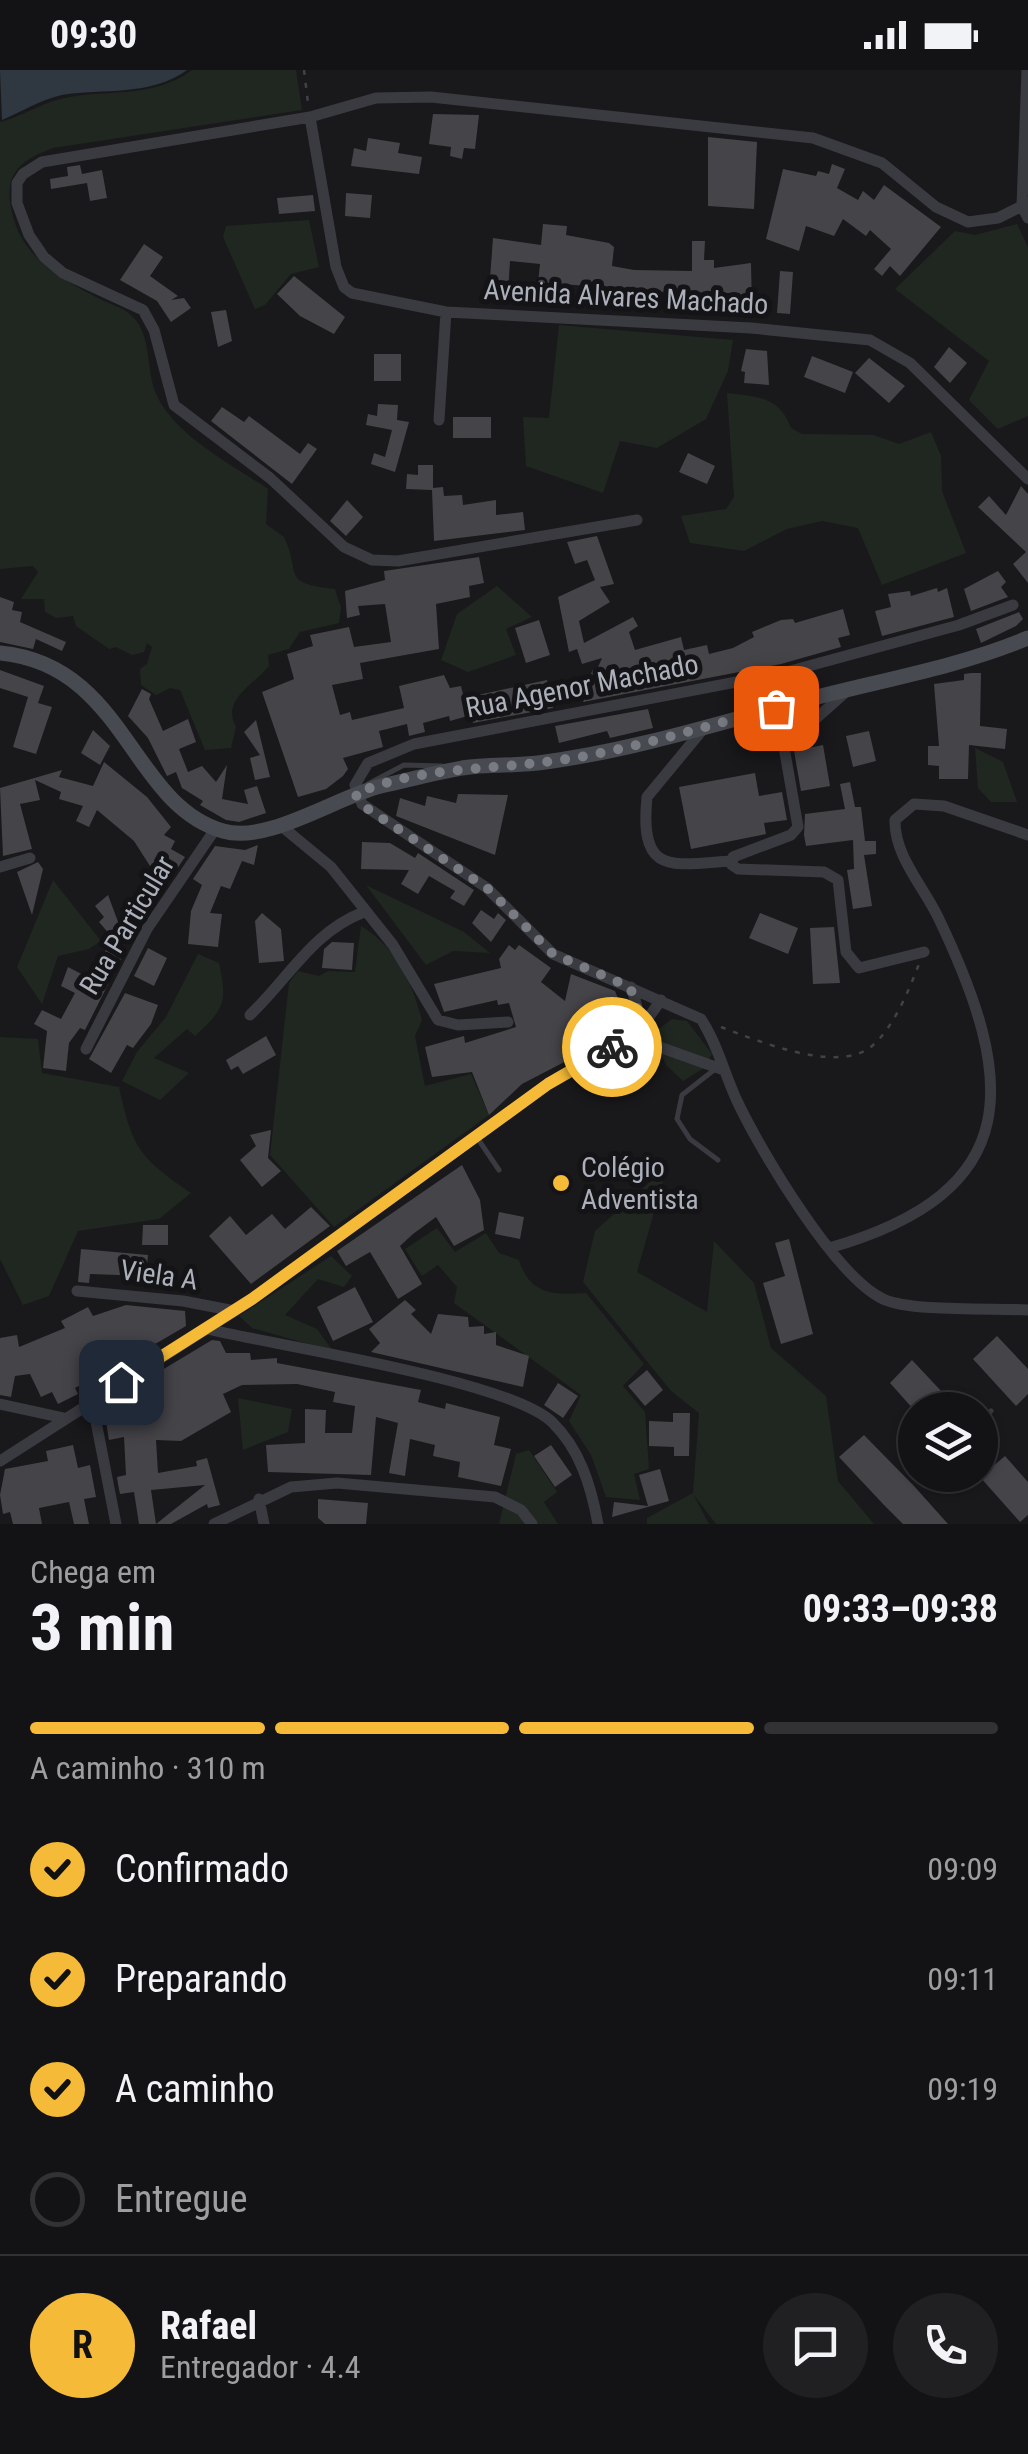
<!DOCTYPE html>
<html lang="pt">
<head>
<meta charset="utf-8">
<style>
	:root { --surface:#131315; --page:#202022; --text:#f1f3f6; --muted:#9d9ea0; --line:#323234; --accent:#f5ba38 }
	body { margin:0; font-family:"Roboto Condensed",sans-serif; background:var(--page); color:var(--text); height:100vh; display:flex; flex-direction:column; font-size:38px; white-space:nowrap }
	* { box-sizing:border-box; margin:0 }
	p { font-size:32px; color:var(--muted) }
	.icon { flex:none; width:55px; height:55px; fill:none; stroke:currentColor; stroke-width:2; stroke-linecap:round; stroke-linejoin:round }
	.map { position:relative; height:1454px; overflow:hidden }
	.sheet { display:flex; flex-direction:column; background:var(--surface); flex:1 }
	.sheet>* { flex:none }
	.fabs { position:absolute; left:898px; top:1322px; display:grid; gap:20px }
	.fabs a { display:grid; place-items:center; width:100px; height:100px; border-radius:50%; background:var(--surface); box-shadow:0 2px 8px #0004,0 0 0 2px var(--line); font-size:50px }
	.pin { position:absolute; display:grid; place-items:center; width:85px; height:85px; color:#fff; margin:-42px; border-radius:20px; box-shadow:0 5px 15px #0006 }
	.courier { position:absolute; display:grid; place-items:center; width:100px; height:100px; margin:-50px; border:8px solid #f5ba38; border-radius:50%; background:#fff; color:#222; box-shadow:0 2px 12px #0007 }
	.headline em { font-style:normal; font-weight:700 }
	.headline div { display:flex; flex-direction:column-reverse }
	.headline { display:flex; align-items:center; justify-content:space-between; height:170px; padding:0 30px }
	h1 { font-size:65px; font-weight:700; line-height:75px }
	.bar { display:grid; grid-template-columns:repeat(4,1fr); gap:15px 10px; align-content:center; height:120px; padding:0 30px }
	.bar i { height:12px; border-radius:8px; background:var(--line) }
	.bar .on { background:var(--accent) }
	.bar p { grid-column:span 4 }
	.line { display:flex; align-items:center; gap:25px; padding:0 30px; border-top:2px solid var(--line) }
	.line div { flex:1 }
	.round { display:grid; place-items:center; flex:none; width:105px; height:105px; border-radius:52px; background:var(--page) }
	ol { padding:0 30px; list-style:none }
	li { display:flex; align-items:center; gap:30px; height:110px }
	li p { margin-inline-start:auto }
	li .icon { padding:10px; border-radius:50%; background:var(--accent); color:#111; stroke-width:4 }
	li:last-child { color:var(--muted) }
	li i { width:55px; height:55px; border:5px solid var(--line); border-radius:50% }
	.status { display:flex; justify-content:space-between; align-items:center; height:70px; padding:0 50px; background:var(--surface); direction:ltr }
	.status svg { height:28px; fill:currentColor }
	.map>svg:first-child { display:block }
</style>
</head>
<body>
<div class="status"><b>09:30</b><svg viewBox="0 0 49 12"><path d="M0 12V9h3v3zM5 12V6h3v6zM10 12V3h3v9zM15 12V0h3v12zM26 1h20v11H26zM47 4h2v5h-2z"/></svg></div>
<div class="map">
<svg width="1028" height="1454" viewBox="0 0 1028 1454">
	<rect width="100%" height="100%" fill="#19191c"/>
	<path fill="#1f2720" d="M192,0H296L302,40L53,78C27,88 6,99 10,131C16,184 56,206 98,228C109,234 123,237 132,246C153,266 145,301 157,326C177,367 231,394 268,419L266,454L284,467C302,504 279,513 335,519L341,538L339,553L300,562L289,579L268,585L269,596C255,614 221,629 236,657L231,678L205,680L180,620L170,618L156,625L141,615L140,599L147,594L152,577L147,573L144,582L132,585L116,577L109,579L76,556L73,546L56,548L45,542L44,529H21L38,502L33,496L0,499V52C21,47 40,34 60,29C106,18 152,30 192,0Z
		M309,150L319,197L291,204L265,235L255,239L223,167L226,156Z
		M1017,154L1028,177V346L998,359L969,330L989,291L895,219L955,161L975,165Z
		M559,255L733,270L728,301L706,349L657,378L620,371L603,423L526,396L523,347L549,348Z
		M727,323C758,327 779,326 791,358L802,364L874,365L899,374L931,362L941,386L942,421L966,483L882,515L858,458L822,451L787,459L744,481L690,473L681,446L726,439L734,427Z
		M497,516L532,547L506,559L516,585L468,602L441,590L457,544Z
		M975,678L1003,692L1017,732H991L978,718Z
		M53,810L101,871L89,879L58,886L42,934L17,897Z
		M366,815L464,862L490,883L453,881L426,895Z
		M361,856C397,878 411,910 422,950L415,966L425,1016L471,1004L489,1045L334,1157L270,1085L289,913L298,901L319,906L328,901L355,902Z
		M198,884L219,893C228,933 224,939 195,966L187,959L154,988L189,1003L160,1030L122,1011L137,982L166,947Z
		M672,949L687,951L712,984L704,998L683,1011L666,995L652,964Z
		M0,967L38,969L42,1003L119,1017C132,1078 140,1088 191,1123L159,1149L78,1161L49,1226L23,1235L0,1189Z
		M667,1097L637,1202L707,1242L714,1171L754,1213L771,1278L826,1326L838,1411L874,1454H716L693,1424L709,1454H647V1448L693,1423L699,1343L671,1321L583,1212L595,1161Z
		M437,1158L455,1182L486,1163L499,1183L519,1190C530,1225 553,1225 586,1223L644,1294L623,1316L645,1342L649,1399L634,1404L640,1430L606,1427L591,1385L569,1351L581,1325L454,1233L457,1217L438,1195L422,1206L405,1179Z
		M331,1186L352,1206L344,1217L318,1209L285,1245L317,1259L333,1281L252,1258L239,1246Z
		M238,1328L292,1339L288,1362L243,1380Z
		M529,1380L557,1422L544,1432L558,1454H499L516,1384Z"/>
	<path fill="#2f3840" d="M0,0H187C150,27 103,18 62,25C42,29 21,42 2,50Z"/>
	<path fill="#444449" d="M433,44L479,45L475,79L464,78L462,89L450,86L451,77L429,74Z
		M708,67L757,72L754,139L708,136Z
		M368,68L400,73L398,83L422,87L419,104L351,96L354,78L366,81Z
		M832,94L845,99L837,118L858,130L863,121L874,130L884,115L941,157L900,206L890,196L882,206L874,199L891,179L870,160L866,166L843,149L834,166L806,156L799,181L766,169L783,99L816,106L818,101L829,104Z
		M80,95L82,104L102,100L107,128L90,131L87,113L51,119L50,109L68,106L67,97Z
		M346,123L372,125L370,148L345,146Z
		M313,125L315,141L279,144L277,128Z
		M543,154L567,156L566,165L609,173L614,177L612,196L634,200L692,201V171H705L704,190H714V198L751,193L752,239H740V223H714V235L691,232L692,224L600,217L562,214L561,224L537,222L540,194L510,191L508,223L489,222L493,168L541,175Z
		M144,174L163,187L150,206L178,226L171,230L184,228L191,238L171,252L157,231L120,210Z
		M780,201L793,202L790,244L777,243Z
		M294,206L345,247L334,264L300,246L277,224Z
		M226,240L232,271L218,277L211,242Z
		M949,277L967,293L950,313L934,297Z
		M746,279L767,281L769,315L744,313L745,302L741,301Z
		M374,284H401V311H374Z
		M812,286L853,302L845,323L804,307Z
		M869,288L905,316L889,333L855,303Z
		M378,334L398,335L397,350L409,352L395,402L371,394L374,383L385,387L392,360L366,355L368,344L377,346Z
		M222,337L244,352L249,346L300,384L308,373L317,379L292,414L211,351Z
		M453,347H491V368H453Z
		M688,383L715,396L707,414L679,402Z
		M418,395H433V418L443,417L444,426L462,425L463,435L496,430V445L523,442L525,460L434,471L432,420L406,419L407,404L418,405Z
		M1021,416L1028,424V513L1013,494L1026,482L978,437L989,426L1006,445Z
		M347,430L363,447L346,466L330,451Z
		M597,466L614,514L600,517L610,532L579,551L584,573L633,547L638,556L629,562L635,580L681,567L684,580L707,575L709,584L733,578L754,567L752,562L781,550L793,549L795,553L843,539L850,565L838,568L841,577L781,594L583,632L602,588L582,594L577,579L569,582L558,527L595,510L587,490L575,494L567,472Z
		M479,487L484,513L469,516L470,527L436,534L439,579L360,593L363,609L332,615L340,645L350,642L352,650L404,638L399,616L444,605L450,618L461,616L464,628L547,610L553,638L473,653L471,645L450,651L449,646L423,653L425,662L409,666L407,654L379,661L383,677L343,688L348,699L343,706L326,719L298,727L262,622L294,609L287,584L313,576L310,565L349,557L354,577L391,572L385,534L358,536L360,545L347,548L345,521L385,510L384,501Z
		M998,501L1006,512L1001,517L1008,527L971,541L964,519Z
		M937,518L938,522L947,518L954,547L882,566L875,541L891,537L888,524L910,521L911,526Z
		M0,527L14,532L12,540L22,542L20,552L66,572L62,581L36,569L33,579L0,572Z
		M1019,542L1023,549L1016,556L981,573L976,559Z
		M539,550L550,585L526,593L515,558Z
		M0,600L44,616L38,633L52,637L36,684L13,677L28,627L0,618Z
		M971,603H981L980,656L1007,659L1005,679L969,675L968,709H939V696L928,695V676H939L934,614L964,610V604Z
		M142,619L151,624L149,629L163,661L188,649L196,672L179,679L188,702L202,696L216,712L227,695L222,729L248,734L244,720L257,716L266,743L239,752L226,750L200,735L203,731L182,718L176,702L167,706L148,668L128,646Z
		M648,639L653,658L610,668L607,661L559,673L555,656Z
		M256,650L270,707L255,710L250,688L260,685L244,662Z
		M93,660L110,676L100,695L81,683Z
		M869,661L876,691L853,697L846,666Z
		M823,675L830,716L801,721L794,681Z
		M104,692L147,727L171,757L164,765L175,771L171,779L185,787L164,818L134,771L97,740L89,757L76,751L83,736L59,729L61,722L35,710L40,730L20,734L32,779L3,786L0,718L62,700L59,707L93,716Z
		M755,703L759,726L782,722L787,750L764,753L766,764L691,779L679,717Z
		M850,712L855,737H861L865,771H876V784L864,785L872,836L853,839L847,800L854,799L853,770L806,776L804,765L805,744L845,739L840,714Z
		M458,724L508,725L495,785L396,746L400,728L425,736L427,726L456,733Z
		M362,772L390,773L415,788L418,783L474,820L464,836L450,828L455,821L429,806L418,824L401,814L409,800L361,799Z
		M258,775L254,795L242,791L230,819L221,816L210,843L222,844L218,877L188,874L191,841L202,815L193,809L215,776L245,780Z
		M38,792L43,799L32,845L17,802Z
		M108,825L120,857L111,866L99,852L104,847L95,836Z
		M481,840L494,849L498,843L506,850L491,872L472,853Z
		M262,843L281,859L284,891L259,893L255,851Z
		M760,843L798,858L788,884L749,868Z
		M834,857L840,913L813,914L810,858Z
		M332,872L354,873L352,900L322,898L324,879Z
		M108,874L121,889L85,960L80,958L69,973L66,1001L43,998L47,961L34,954L42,940L61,949L75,923L61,916L68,897L93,910Z
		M509,875L515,880L519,875L551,898L541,912L565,931L571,904L615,921L627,950L626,960L522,1014L489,1045L472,1002L432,1007L425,977L464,966L465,973L516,957L509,933L498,935L497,930L444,942L434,914L501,898L499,889Z
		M148,878L167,888L154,916L134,906Z
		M125,923L158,935L151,954L133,978L127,975L111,1003L89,989Z
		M266,966L276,985L243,1004L238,996L231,1000L226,990Z
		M271,1060L268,1088L281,1101L262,1117L240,1090L256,1076L250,1065Z
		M462,1095L480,1130L484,1160L454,1176L436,1147L413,1164L400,1176L422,1214L398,1229L370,1182L346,1196L337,1181Z
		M311,1137L330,1156L251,1214L209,1166L230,1146L246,1165L272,1144L285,1159Z
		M499,1142L524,1147L520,1169L495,1164Z
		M143,1155H168V1175H142Z
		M789,1169L813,1264L781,1274L763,1213L785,1206L775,1173Z
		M81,1179L148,1185L146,1206L90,1204L89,1213L78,1212Z
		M355,1217L373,1252L333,1271L317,1237Z
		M405,1230L416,1240L411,1244L431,1264L438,1244L468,1247L469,1257L484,1256V1264L496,1262V1275L529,1286L523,1317L371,1282L380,1273L369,1259Z
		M126,1235L185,1241L186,1256L109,1301L99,1283L81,1293L90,1310L75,1318L78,1324L58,1334L52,1322L41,1327L30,1304L15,1306L11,1327L0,1325V1268L17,1265L19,1277L65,1258L61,1251L88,1237L93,1246Z
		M997,1266L1028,1299V1324L1016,1336L973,1289Z
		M212,1270L220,1271L226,1283H250L251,1290L277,1288V1293L421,1320L418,1332L445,1339L446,1333L500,1347L494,1375L511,1379L501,1416L458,1407L460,1392L433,1386L435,1375L410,1369L405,1406L389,1403L398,1353L376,1347L371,1405L268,1402L266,1375L305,1373V1339L326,1340L325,1363H352L355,1336L333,1332L335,1322L297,1314L242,1315L223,1324L231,1342L181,1371L156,1370L158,1403L197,1396L196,1391L207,1388L220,1435L208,1438L207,1434L171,1454H156L205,1415L151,1420L156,1454H139L134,1422L120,1424L118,1414L117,1407L126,1405L124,1367L109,1370L105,1345L128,1340L117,1327Z
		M912,1290L959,1340H914L890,1313Z
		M647,1300L663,1320L645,1336L628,1316Z
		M558,1313L578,1326L563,1348L544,1335Z
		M673,1343H690L689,1386H674V1377L649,1376V1351L673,1352Z
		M864,1365L914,1416L948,1454H903L883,1434L839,1387Z
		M73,1375L78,1398L90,1395L96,1427L84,1429L89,1454H74L69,1432L39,1438L42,1454H13L10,1442L3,1444L0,1425L5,1399L48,1391L46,1381Z
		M551,1375L572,1405L555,1417L534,1386Z
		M1005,1386L1028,1412V1445L1020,1452L980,1407Z
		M660,1399L669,1431L612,1447L614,1432L648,1436L639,1405Z
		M318,1429L368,1433L366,1454H325L318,1448Z"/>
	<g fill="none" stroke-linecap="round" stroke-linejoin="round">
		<path stroke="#404248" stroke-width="2.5" stroke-dasharray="5 8" stroke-linecap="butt" d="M304,0L308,33
			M581,628L595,598
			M721,957C756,970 838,1005 872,976C894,957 909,920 919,894"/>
		<path stroke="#3a3b41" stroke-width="5" d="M368,714L404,695L442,696
			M714,1000L682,1025L677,1049L690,1069L718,1090
			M478,1069L499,1100
			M980,1351L991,1341"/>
		<path stroke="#3a3b41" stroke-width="11" d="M1027,0L1022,136L1028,148
			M310,47L336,197L344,217L352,223L446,242L751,258L870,270L910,293L1028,409
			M439,350L446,242
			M637,450L398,491L372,490L344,477L270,408L174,335L154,260L143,240L63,203L44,187L29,165L17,133V113L23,104L42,92L310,47L376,28L431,27L813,68L882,93L936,137L968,152L998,148L1028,133
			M1013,535L959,555L783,603L414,674L368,693L355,715L362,734L487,818L553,884L701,949C718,975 725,1006 738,1033C762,1083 835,1206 883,1229C910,1242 994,1238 1028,1240
			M847,621L784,677L798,757L791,765L733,787L732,795L738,799L824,802L838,810L846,882L859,898L924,882
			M704,658L647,727C639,806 671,795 731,791
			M279,754L331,797L393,875L438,950L458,955L508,952
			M0,797L30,788
			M631,917L638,940L634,968
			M250,945C288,909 313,861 364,842
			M634,968L661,930
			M86,979L147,859L216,758
			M829,1178C1028,1121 1016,1010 938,847C923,816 894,785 895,750L914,734L944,736L1028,765
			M77,1221L183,1231L235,1241
			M207,1259C279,1276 507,1310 552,1352C580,1379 591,1416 598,1454
			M92,1331L116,1454
			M0,1334L64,1348
			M0,1391L253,1229L548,1014L634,968L724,1000
			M259,1429L264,1454
			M214,1454L291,1417L337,1413L495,1427L521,1440L532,1454"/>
		<path stroke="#484a51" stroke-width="15" d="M0,583C126,595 130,734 223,761C268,774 336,727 381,716C408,710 435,703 462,698C487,694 513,696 538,693C633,681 725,651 817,627C888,609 961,596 1028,568"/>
	</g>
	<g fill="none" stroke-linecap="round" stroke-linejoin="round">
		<path stroke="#797b83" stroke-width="10" stroke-dasharray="0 18" d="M612,977L634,968L638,940L630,917L553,884L487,818L368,739L355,724C411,699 477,700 536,693C617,685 697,658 776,638"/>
		<path stroke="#f5ba38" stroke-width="12" d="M121,1312L252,1229L548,1014L612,977"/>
	</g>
	<circle fill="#f5ba38" stroke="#141417" stroke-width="4" cx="561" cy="1113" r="10"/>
	<g text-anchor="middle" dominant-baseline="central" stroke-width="10" stroke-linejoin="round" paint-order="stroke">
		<g font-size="28" fill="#acb0bb" stroke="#141417">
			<text transform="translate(626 227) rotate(3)">Avenida Alvares Machado</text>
			<text transform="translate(582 616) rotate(-11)">Rua Agenor Machado</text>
			<text transform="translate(127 855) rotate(-59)">Rua Particular</text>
			<text transform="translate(159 1205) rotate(8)">Viela A</text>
		</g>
		<g font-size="28" fill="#acb0bb" stroke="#141417" text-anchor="start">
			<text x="581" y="1097">Colégio<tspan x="581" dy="32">Adventista</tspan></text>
		</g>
	</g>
</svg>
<div class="fabs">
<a><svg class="icon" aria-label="layers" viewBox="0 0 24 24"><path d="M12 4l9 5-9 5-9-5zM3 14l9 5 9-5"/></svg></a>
</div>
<div class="pin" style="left:776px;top:638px;background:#ea580c"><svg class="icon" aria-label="bag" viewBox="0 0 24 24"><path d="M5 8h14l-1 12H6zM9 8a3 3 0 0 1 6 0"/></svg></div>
<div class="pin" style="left:121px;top:1312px;background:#1f2937"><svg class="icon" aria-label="home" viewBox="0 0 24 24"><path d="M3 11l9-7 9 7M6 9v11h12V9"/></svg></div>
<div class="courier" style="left:612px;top:977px"><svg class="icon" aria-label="bike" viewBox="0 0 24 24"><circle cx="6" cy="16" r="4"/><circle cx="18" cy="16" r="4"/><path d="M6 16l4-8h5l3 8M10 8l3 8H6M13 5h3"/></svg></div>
</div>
<section class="sheet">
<div class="headline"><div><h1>3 min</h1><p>Chega em</p></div><em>09:33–09:38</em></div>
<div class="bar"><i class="on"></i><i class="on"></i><i class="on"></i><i></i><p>A caminho · 310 m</p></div>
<ol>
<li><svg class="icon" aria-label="check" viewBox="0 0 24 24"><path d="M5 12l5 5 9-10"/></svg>Confirmado<p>09:09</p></li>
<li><svg class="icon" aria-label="check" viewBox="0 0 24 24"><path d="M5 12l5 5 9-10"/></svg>Preparando<p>09:11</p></li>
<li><svg class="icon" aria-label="check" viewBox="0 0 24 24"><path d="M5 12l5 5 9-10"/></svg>A caminho<p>09:19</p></li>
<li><i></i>Entregue</li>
</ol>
<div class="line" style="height:180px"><b class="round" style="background:var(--accent);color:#111">R</b><div><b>Rafael</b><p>Entregador · 4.4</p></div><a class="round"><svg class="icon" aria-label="chat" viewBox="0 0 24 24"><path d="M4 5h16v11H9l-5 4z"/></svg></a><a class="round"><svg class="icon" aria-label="phone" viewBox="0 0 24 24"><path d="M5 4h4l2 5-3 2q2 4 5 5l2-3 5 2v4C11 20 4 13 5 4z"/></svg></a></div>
</section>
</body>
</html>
